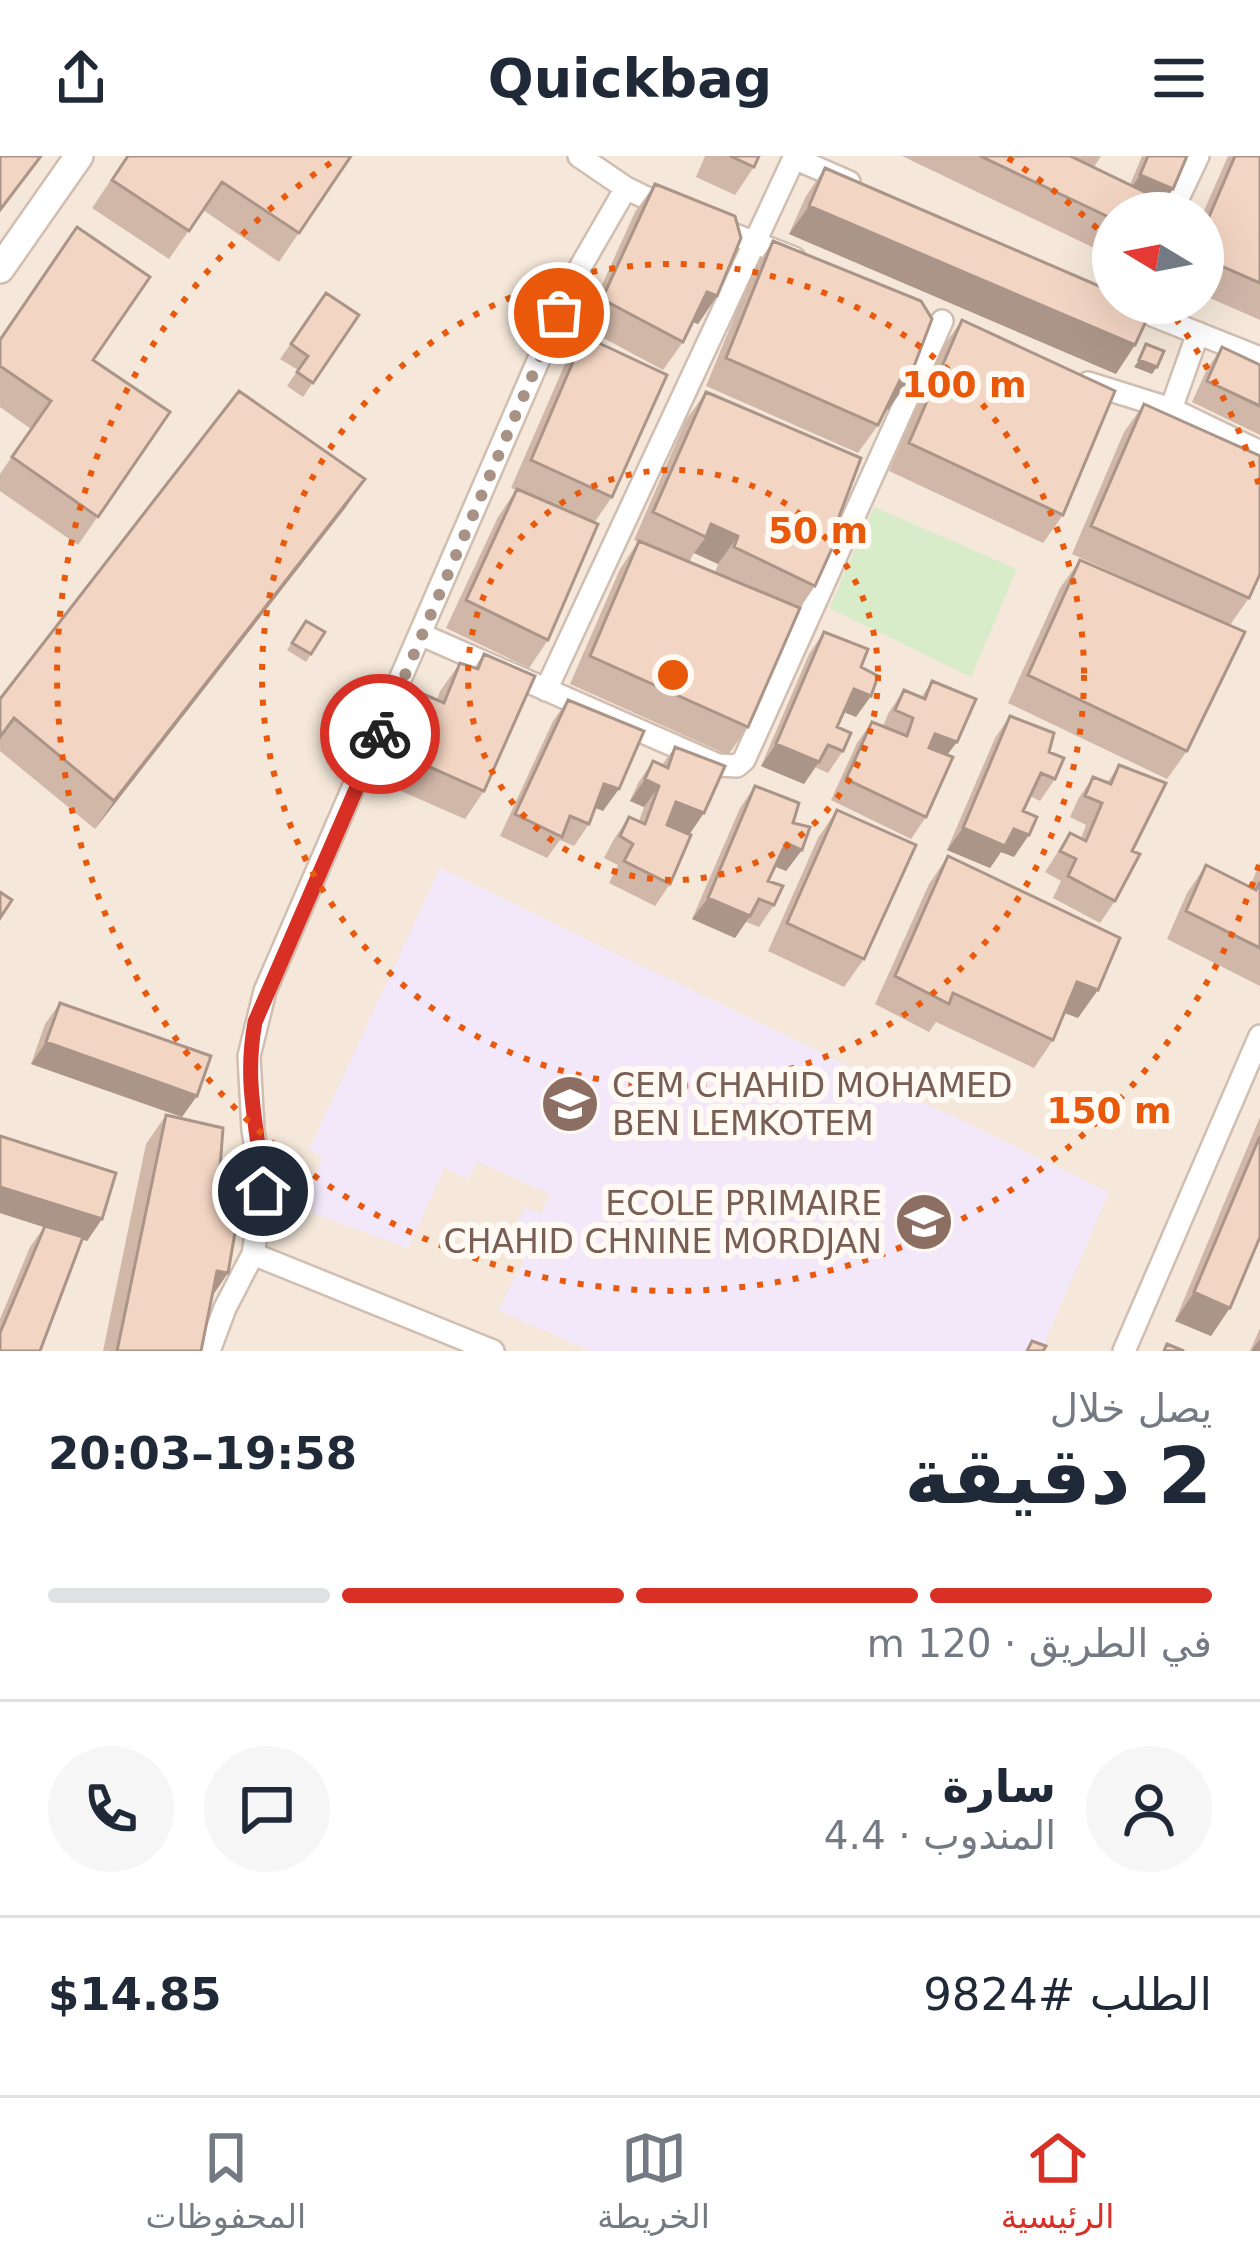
<!DOCTYPE html>
<html lang="ar">
<head>
<meta charset="utf-8">
<style>
	:root { --surface:#fff; --page:#f6f6f7; --text:#1f2937; --muted:#747a83; --line:#e0e1e3; --accent:#d93025 }
	body { margin:0; font-family:"DejaVu Sans",Vazirmatn,sans-serif; background:var(--page); color:var(--text); direction:rtl; height:100vh; display:flex; flex-direction:column; font-size:45px; white-space:nowrap }
	* { box-sizing:border-box; margin:0 }
	p { font-size:39px; color:var(--muted) }
	.icon { flex:none; width:66px; height:66px; fill:none; stroke:currentColor; stroke-width:2; stroke-linecap:round; stroke-linejoin:round }
	.map { position:relative; height:1195px; overflow:hidden; direction:ltr }
	.sheet { display:flex; flex-direction:column; background:var(--surface); flex:1 }
	.sheet>* { flex:none }
	.needle { width:78px; rotate:280deg }
	.controls { position:absolute; left:1092px; top:36px; display:grid; gap:24px }
	.controls a { display:grid; place-items:center; width:132px; height:132px; border-radius:50%; background:var(--surface); box-shadow:0 12px 48px #0002; font-size:60px }
	.pin { position:absolute; display:grid; place-items:center; width:102px; height:102px; color:#fff; margin:-51px; border:6px solid #fff; border-radius:50%; box-shadow:0 3px 12px #0007 }
	.courier { position:absolute; display:grid; place-items:center; width:120px; height:120px; margin:-60px; border:9px solid #d93025; border-radius:50%; background:#fff; color:#222; box-shadow:0 3px 15px #0007 }
	.headline em { font-style:normal; font-weight:700 }
	.headline div { display:flex; flex-direction:column-reverse }
	.headline { display:flex; align-items:center; justify-content:space-between; height:204px; padding:0 48px }
	h1 { font-size:78px; font-weight:700; line-height:90px }
	.bar { display:grid; grid-template-columns:repeat(4,1fr); gap:18px 12px; align-content:center; height:144px; padding:0 48px }
	.bar i { height:15px; border-radius:9px; background:var(--line) }
	.bar .selected { background:var(--accent) }
	.bar p { grid-column:span 4 }
	.line { display:flex; align-items:center; gap:30px; padding:0 48px; border-top:3px solid var(--line) }
	.line div { flex:1 }
	.round { display:grid; place-items:center; flex:none; width:126px; height:126px; border-radius:63px; background:var(--page) }
	header { display:flex; justify-content:space-between; align-items:center; height:156px; padding:0 48px; background:var(--surface); font-size:54px; font-weight:700 }
	.dock { display:flex; justify-content:space-around; align-items:center; height:168px; border-top:3px solid var(--line); background:var(--surface); font-size:33px; color:var(--muted) }
	.dock a { display:grid; justify-items:center; gap:6px }
	.dock .selected { color:var(--accent) }
	.map>svg:first-child { display:block }
</style>
</head>
<body>
<header><svg class="icon" aria-label="menu" viewBox="0 0 24 24"><path d="M4 6h16M4 12h16M4 18h16"/></svg>Quickbag<svg class="icon" aria-label="share" viewBox="0 0 24 24"><path d="M12 15V3M7 8l5-5 5 5M5 13v7h14v-7"/></svg></header>
<div class="map">
<svg width="1260" height="1195" viewBox="0 0 1260 1195">
	<rect width="100%" height="100%" fill="#fdf6ec"/>
	<path fill="#f5e8da" fill-rule="evenodd" d="M0,0H1260V1195H0ZM1113,57H1203V147H1113Z"/>
	<path fill="#f3e8fa" d="M440,712L1109,1036L1041,1195H591L498,1154L524,1104L502,1096L525,1051L541,1058L550,1038L478,1006L468,1023L444,1012L408,1092L301,1053L323,1000L309,994Z"/>
	<path fill="#d8ecc9" d="M874,351L1017,413L971,521L829,452Z"/>
	<g fill="none" stroke-linecap="round" stroke-linejoin="round">
		<defs>
			<path id="minor" d="M579,0L626,32L671,54
				M794,2L849,26
				M1171,57L1198,0
				M717,72L794,102
				M1122,147L1260,202
				M1198,177L1171,253L1260,296
				M1088,227L1171,253
				M422,479L718,609L737,610L744,604L942,165
				M546,534L795,0
				M253,1098L263,1035L253,974L249,900L265,835L574,122L626,32
				M209,1195L225,1152L253,1098L493,1195
				M1124,1195L1260,880"/>
			<path id="tertiary" d="M0,113L79,0"/>
		</defs>
		<use href="#minor" stroke="#d1beb0" stroke-width="26"/>
		<use href="#tertiary" stroke="#d1beb0" stroke-width="32"/>
		<use href="#minor" stroke="#fff" stroke-width="21"/>
		<use href="#tertiary" stroke="#fff" stroke-width="27"/>
	</g>
	<path fill="#d1b7a8" fill-rule="evenodd" d="M127,0H351L279,106L203,54L169,103L92,52Z
		M705,0H759L754,11L735,39L696,21Z
		M902,0H1101L1094,11L1130,29L1142,0H1187L1173,33L1158,54L1148,50L1113,57V101Z
		M1228,0H1260V164L1203,139V57Z
		M825,12L1116,218L789,78L806,40Z
		M655,28L717,140L698,168L693,166L683,186L663,214L583,171L635,56Z
		M773,85L888,254H885L878,269L858,297L706,230L754,113Z
		M326,137L359,159L303,241L287,230L298,214L280,203Z
		M962,164L1063,359L1043,387L889,315L942,192Z
		M584,180L612,341L594,367L548,484L529,512L446,472L498,361L516,334L511,332L565,208Z
		M0,183L93,204L170,256L78,389L0,335V318L31,273L0,251Z
		M1222,191L1260,209V279L1192,246L1207,213Z
		M706,236L837,366L815,430L800,452L748,571L728,599L570,528L620,413L638,386L634,384L686,264ZM694,397L718,408L715,417L689,406Z
		M1144,248L1249,442L1230,469L1187,595L1167,623L1008,547L1060,432L1080,404L1166,441L1072,398L1124,276Z
		M365,323L346,351L95,673L0,595V543Z
		M306,465L325,476L306,506L287,494Z
		M824,476L861,511L856,561L844,556L837,571L843,595L828,617L815,611L804,628L761,610L809,498Z
		M484,498V635L465,663L378,625L401,565L421,537L437,544L440,535L460,507L474,512Z
		M932,525L947,599L926,661L911,683L831,644L857,587L872,566L883,570L889,556L904,534L921,542Z
		M568,544L603,655L595,652L589,668L574,690L560,684L547,702L500,680L553,565Z
		M1010,560L1049,596L1055,623L1040,645L1030,640L1023,655L1014,701L1001,696L990,712L947,694L995,582Z
		M675,591L690,678L670,728L655,750L609,727L618,709L604,702L614,683L629,661L639,665L644,651L630,645L638,627L653,605L662,609Z
		M1119,609L1132,695L1115,745L1100,767L1053,742L1061,725L1045,716L1070,677L1081,682L1086,669L1070,661L1078,643L1093,621L1107,627Z
		M755,630L793,667L802,694L786,715L775,710L768,725L774,749L759,771L746,766L735,782L692,763L740,652Z
		M837,654L864,803L844,831L768,795L818,682Z
		M948,700L1078,862L1064,857L1053,884L1034,912L936,866L929,876L875,848L929,728Z
		M1260,706V830L1167,783L1187,737L1206,709L1250,731Z
		M60,847L182,961L31,908L45,868Z
		M166,959L213,1139L201,1195H103L146,988Z
		M1260,961V1081L1211,1180L1175,1165Z
		M0,1057L102,1063L87,1085L82,1083L0,1195V1163L30,1091L44,1071Z
		M1260,1172V1195H1250Z"/>
	<path fill="#aa9588" d="M1140,19L1173,33L1158,54L1125,41Z
		M809,50L1135,189L1116,218L789,78Z
		M707,136L717,140L698,168L688,164Z
		M1139,204L1157,211L1152,218L1134,211Z
		M900,224L908,226L888,254L880,252Z
		M365,323L346,351L95,673L114,645Z
		M711,368L738,380L718,408L694,397L706,381Z
		M854,533L871,540L856,561L839,554Z
		M935,578L957,586L941,607L920,599Z
		M776,588L819,606L804,628L761,610Z
		M645,623L659,630L644,651L630,645Z
		M604,628L619,633L603,655L589,649Z
		M676,646L704,657L689,679L661,667Z
		M963,672L1014,673L1029,679L1014,701L1001,696L990,712L947,694Z
		M786,687L802,694L786,715L771,709Z
		M708,742L750,760L735,782L692,763Z
		M1077,826L1098,834L1078,862L1057,854Z
		M46,886L197,940L182,961L31,908Z
		M0,1031L102,1063L87,1085L0,1057Z
		M217,1115L228,1117L209,1145Z
		M1194,1136L1230,1152L1211,1180L1175,1165Z
		M1260,1183V1195H1251Z"/>
	<path fill="#f3d5c3" stroke="#aa9588" stroke-width="3" d="M0,0H41L0,54Z
		M128,0H351L299,77L222,26L189,75L112,24Z
		M730,0H759L754,11Z
		M980,0H1070L1153,40L1145,57H1113V63Z
		M1148,0H1187L1173,33L1140,19Z
		M1235,0H1260V127L1203,102V75Z
		M825,12L1113,136V147H1140L1152,152L1135,189L809,50Z
		M655,28L735,60L741,82L717,140L707,136L683,186L602,143Z
		M77,71L150,121L93,204L170,256L98,361L12,301L51,245L0,210V184Z
		M773,85L921,145L932,163L908,226L900,224L878,269L726,202Z
		M326,137L359,159L313,227L297,216L308,200L291,188Z
		M962,164L1115,235L1063,359L909,287Z
		M584,180L667,219L612,341L531,304Z
		M1146,188L1164,195L1157,211L1139,204Z
		M1222,191L1260,209V250L1207,225Z
		M239,235L365,323L114,645L14,562L0,581V543Z
		M706,236L861,302L837,366L843,368L815,430L734,391L738,380L711,368L706,381L653,356Z
		M1144,248L1260,300V418L1249,442L1091,370Z
		M517,333L598,368L548,484L466,444Z
		M639,385L800,452L748,571L590,500Z
		M1080,404L1245,476L1187,595L1028,519Z
		M306,465L325,476L311,498L292,487Z
		M824,476L868,493L861,511L878,520L871,540L854,533L837,571L851,577L843,595L828,589L819,606L776,588Z
		M484,498L535,520L484,635L398,597L421,537L444,547L460,507L478,513Z
		M932,525L976,543L957,586L935,578L929,592L953,601L926,661L846,623L872,566L907,580L913,562L895,554L904,534L925,543Z
		M568,544L644,575L619,633L604,628L589,668L570,660L562,681L515,658Z
		M1010,560L1054,577L1049,596L1064,602L1055,623L1041,617L1023,655L1037,661L1029,679L1014,673L1005,690L963,672Z
		M675,591L725,610L704,657L676,646L667,669L691,679L670,728L624,705L633,688L620,680L629,661L645,668L659,630L645,623L653,605L668,612Z
		M1119,609L1166,627L1132,695L1140,698L1115,745L1068,720L1076,703L1060,695L1070,677L1086,685L1102,647L1085,640L1093,621L1111,628Z
		M755,630L799,647L793,667L810,671L802,694L786,687L768,725L783,730L774,749L759,743L750,760L708,742Z
		M837,654L916,689L864,803L787,767Z
		M948,700L1120,782L1098,834L1077,826L1053,884L953,837L949,848L895,820Z
		M1206,709L1256,734L1260,726V792L1186,755Z
		M0,736L12,744L0,762Z
		M60,847L211,900L197,940L46,886Z
		M166,959L223,972L219,1026H234L241,1042L228,1117L217,1115L201,1195H117Z
		M0,980L116,1017L102,1063L0,1031Z
		M1260,980V1081L1230,1152L1194,1136Z
		M45,1070L83,1081L40,1195H0V1177Z
		M1032,1185L1046,1190L1043,1195H1027Z
		M1167,1188L1184,1195H1164Z"/>
	<g fill="none" stroke-linecap="round" stroke-linejoin="round">
		<path stroke="#a89285" stroke-width="12" stroke-dasharray="0 21.6" d="M380,578L559,157"/>
		<path stroke="#d93025" stroke-width="15" d="M263,1035C259,972 243,931 255,866L380,578"/>
	</g>
	<g fill="none" stroke="#e8590c" stroke-width="6" stroke-dasharray="6 12">
		<circle cx="673" cy="519" r="205"/>
		<circle cx="673" cy="519" r="411"/>
		<path d="M1259 709A616 616 0 1 1 338 2M1008 2A616 616 0 0 1 1112 87M1165 148A616 616 0 0 1 1259 329"/>
	</g>
	<defs>
		<symbol id="school-disc" viewBox="-11 -11 22 22"><circle r="9.5" fill="#8d6e63" stroke="#fffaf3"/><path d="M0-5L7-2L0 1L-7-2ZM-4 1L0 2.5L4 1V4Q0 6-4 4Z" fill="#fff"/></symbol>
	</defs>
	<g fill-rule="evenodd">
		<use href="#school-disc" x="537" y="915" width="66" height="66"/>
		<use href="#school-disc" x="891" y="1033" width="66" height="66"/>
	</g>
	<g text-anchor="middle" dominant-baseline="central" stroke-width="12" stroke-linejoin="round" paint-order="stroke">
		<g font-size="33" fill="#785e54" stroke="#fffaf3" text-anchor="start">
			<text x="612" y="929">CEM CHAHID MOHAMED<tspan x="612" dy="38">BEN LEMKOTEM</tspan></text>
			<text x="882" y="1047" text-anchor="end">ECOLE PRIMAIRE<tspan x="882" dy="38">CHAHID CHNINE MORDJAN</tspan></text>
		</g>
	</g>
	<circle cx="673" cy="519" r="18" fill="#e8590c" stroke="#fffaf3" stroke-width="6"/>
	<g font-size="36" text-anchor="middle" font-weight="bold" fill="#e8590c" stroke="#fffaf3" stroke-width="12" stroke-linejoin="round" paint-order="stroke">
		<text x="964" y="241">100 m</text>
		<text x="818" y="387">50 m</text>
		<text x="1109" y="967">150 m</text>
	</g>
</svg>
<div class="controls">
<a><svg class="needle" viewBox="-14 -14 28 28"><path d="M0-13l5 13h-10z" fill="#e53935"/><path d="M0 13l5-13h-10z" fill="#747a83"/></svg></a>
</div>
<div class="pin" style="left:559px;top:157px;background:#ea580c"><svg class="icon" aria-label="bag" viewBox="0 0 24 24"><path d="M5 8h14l-1 12H6zM9 8a3 3 0 0 1 6 0"/></svg></div>
<div class="pin" style="left:263px;top:1035px;background:#1f2937"><svg class="icon" aria-label="home" viewBox="0 0 24 24"><path d="M3 11l9-7 9 7M6 9v11h12V9"/></svg></div>
<div class="courier" style="left:380px;top:578px"><svg class="icon" aria-label="bike" viewBox="0 0 24 24"><circle cx="6" cy="16" r="4"/><circle cx="18" cy="16" r="4"/><path d="M6 16l4-8h5l3 8M10 8l3 8H6M13 5h3"/></svg></div>
</div>
<section class="sheet">
<div class="headline"><div><h1>2 دقيقة</h1><p>يصل خلال</p></div><em>19:58–20:03</em></div>
<div class="bar"><i class="selected"></i><i class="selected"></i><i class="selected"></i><i></i><p>في الطريق · 120 m</p></div>
<div class="line" style="height:216px"><a class="round"><svg class="icon" aria-label="person" viewBox="0 0 24 24"><circle cx="12" cy="8" r="4"/><path d="M4 21q1-7 8-7t8 7"/></svg></a><div><b>سارة</b><p>المندوب · 4.4</p></div><a class="round"><svg class="icon" aria-label="chat" viewBox="0 0 24 24"><path d="M4 5h16v11H9l-5 4z"/></svg></a><a class="round"><svg class="icon" aria-label="phone" viewBox="0 0 24 24"><path d="M5 4h4l2 5-3 2q2 4 5 5l2-3 5 2v4C11 20 4 13 5 4z"/></svg></a></div>
<div class="line" style="height:156px"><div>الطلب #9824</div><b>$14.85</b></div>
</section>
<nav class="dock">
<a class="selected"><svg class="icon" aria-label="home" viewBox="0 0 24 24"><path d="M3 11l9-7 9 7M6 9v11h12V9"/></svg>الرئيسية</a>
<a><svg class="icon" aria-label="map" viewBox="0 0 24 24"><path d="M3 6l6-2 6 2 6-2v14l-6 2-6-2-6 2zM9 4v14M15 6v14"/></svg>الخريطة</a>
<a><svg class="icon" aria-label="saved" viewBox="0 0 24 24"><path d="M7 4h10v16l-5-4-5 4z"/></svg>المحفوظات</a>
</nav>
</body>
</html>
